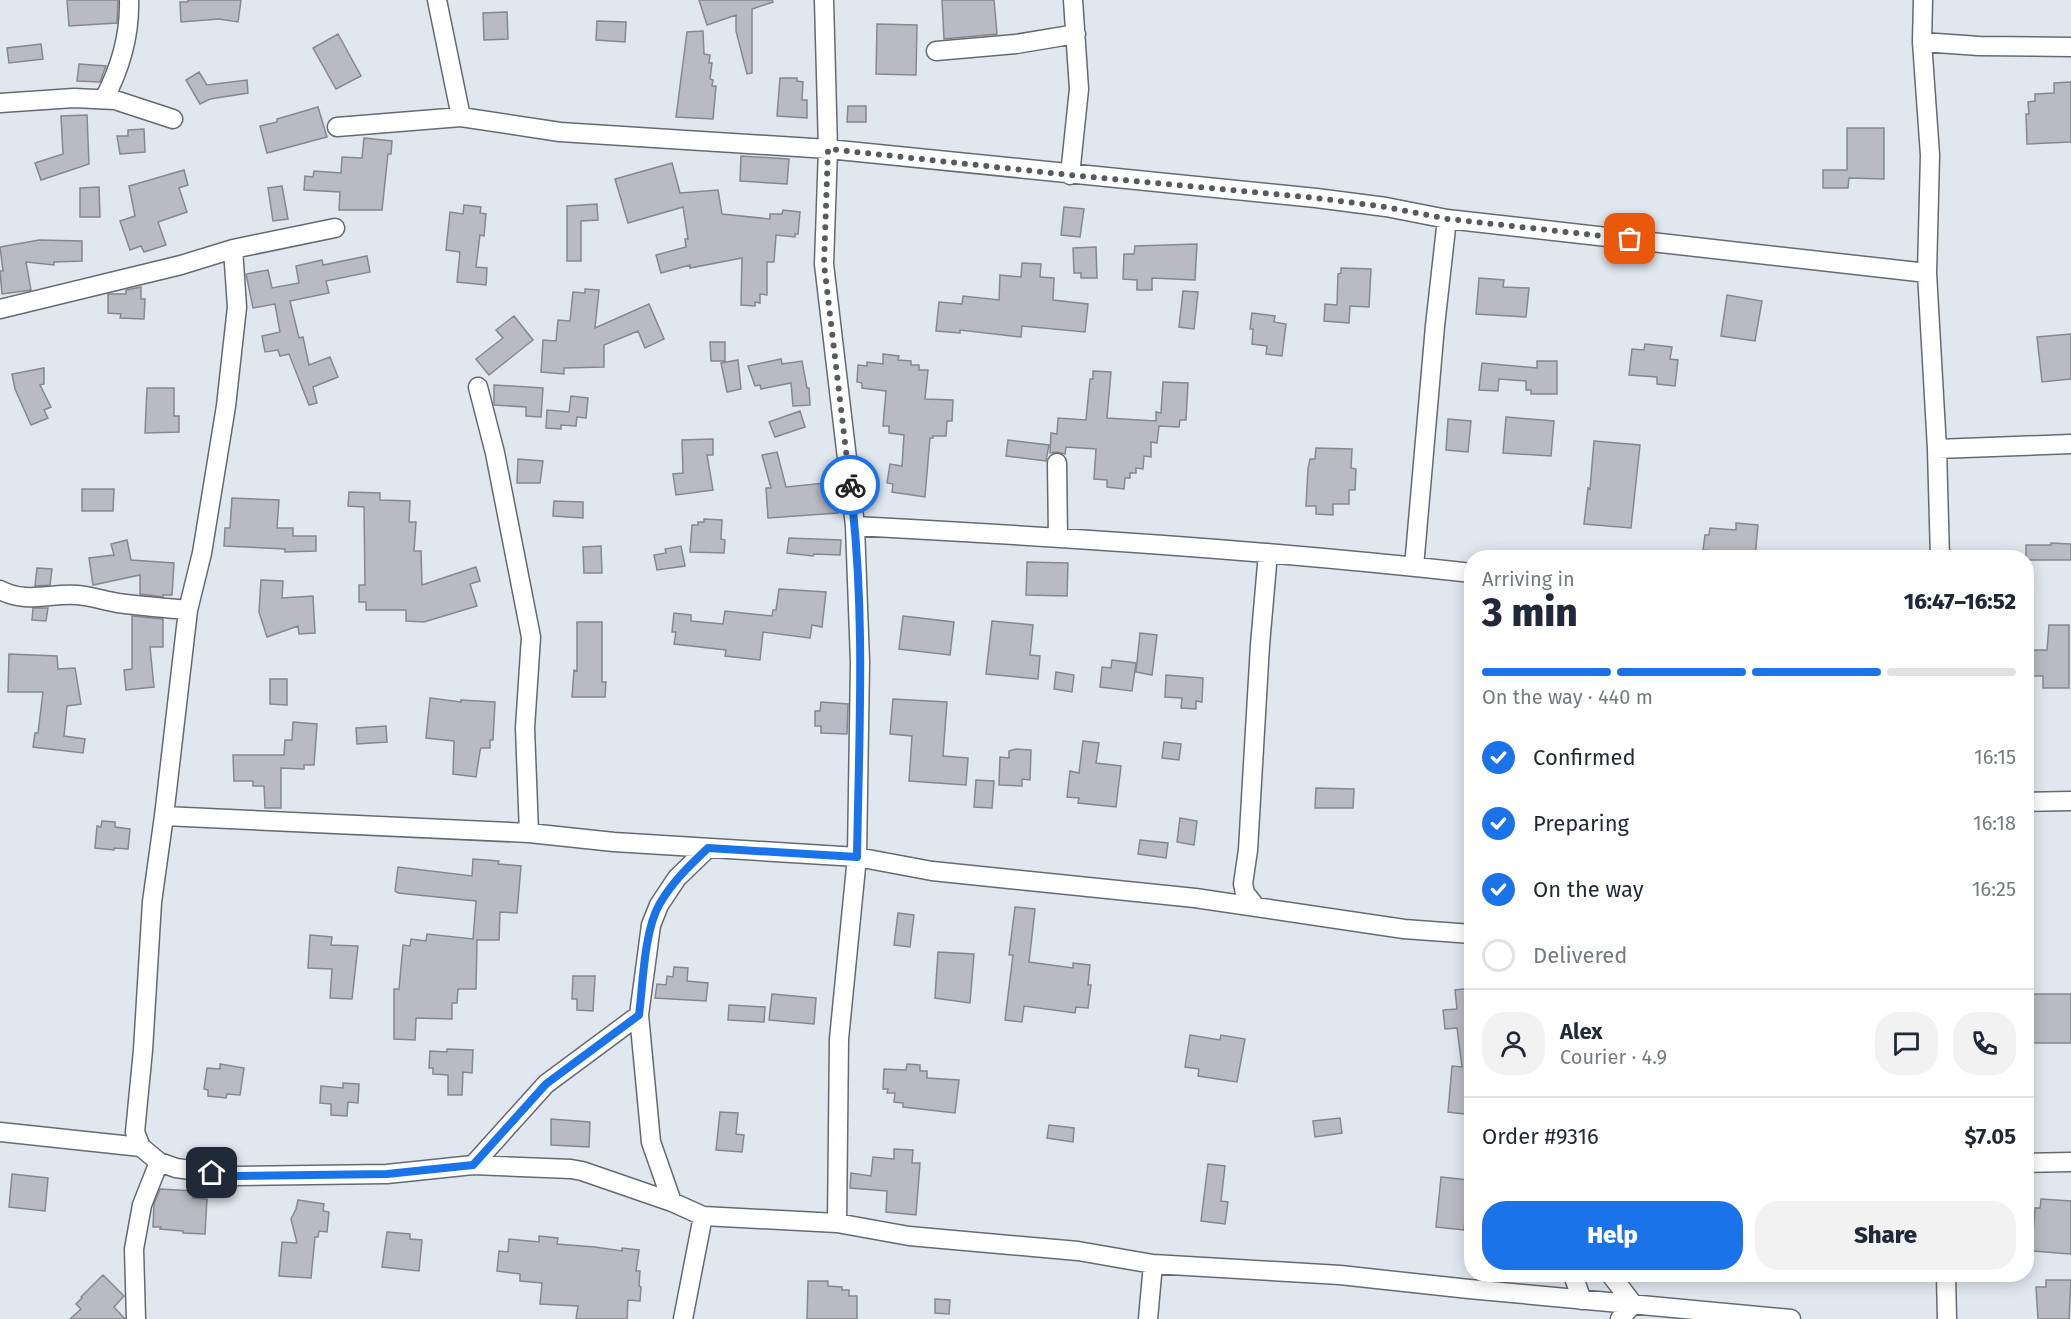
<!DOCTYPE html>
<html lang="en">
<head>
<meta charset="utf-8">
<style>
	:root { --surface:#fff; --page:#f2f2f3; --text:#1f2937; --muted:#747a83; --line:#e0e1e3; --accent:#1a73e8 }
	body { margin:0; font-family:"Fira Sans",sans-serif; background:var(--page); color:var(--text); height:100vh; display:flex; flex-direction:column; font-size:22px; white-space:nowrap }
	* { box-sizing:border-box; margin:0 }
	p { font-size:20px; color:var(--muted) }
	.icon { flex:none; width:33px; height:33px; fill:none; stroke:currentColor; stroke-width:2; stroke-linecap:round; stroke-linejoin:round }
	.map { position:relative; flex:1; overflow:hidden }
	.details { position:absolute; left:1464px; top:550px; width:570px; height:732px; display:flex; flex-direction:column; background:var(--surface); border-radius:24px; box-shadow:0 3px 15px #0003 }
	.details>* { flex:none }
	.pin { position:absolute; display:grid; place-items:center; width:51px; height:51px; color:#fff; margin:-26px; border-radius:12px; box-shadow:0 3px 9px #0006 }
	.courier { position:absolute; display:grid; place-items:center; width:60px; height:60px; margin:-30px; border:4px solid #1a73e8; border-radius:50%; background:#fff; color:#222; box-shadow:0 2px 8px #0007 }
	.overview em { font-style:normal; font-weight:800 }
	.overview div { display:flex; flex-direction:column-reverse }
	.overview { display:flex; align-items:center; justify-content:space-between; height:102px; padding:0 18px }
	h1 { font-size:39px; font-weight:800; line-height:45px }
	.bar { display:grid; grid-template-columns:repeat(4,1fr); gap:9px 6px; align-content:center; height:72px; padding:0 18px }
	.bar i { height:8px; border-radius:4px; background:var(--line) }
	.bar .current { background:var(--accent) }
	.bar p { grid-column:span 4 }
	.line { display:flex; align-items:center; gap:15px; padding:0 18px; border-top:2px solid var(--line) }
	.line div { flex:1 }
	.round { display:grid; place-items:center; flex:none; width:63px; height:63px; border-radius:24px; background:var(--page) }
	ol { padding:0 18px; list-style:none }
	li { display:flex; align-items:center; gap:18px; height:66px }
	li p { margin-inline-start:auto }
	li .icon { padding:6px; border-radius:50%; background:var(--accent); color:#fff; stroke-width:4 }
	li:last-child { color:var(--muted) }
	li i { width:33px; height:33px; border:3px solid var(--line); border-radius:50% }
	.primary-button { display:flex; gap:12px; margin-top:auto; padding:12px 18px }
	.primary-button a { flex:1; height:69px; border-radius:24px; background:var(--accent); color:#fff; font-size:24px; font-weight:800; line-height:69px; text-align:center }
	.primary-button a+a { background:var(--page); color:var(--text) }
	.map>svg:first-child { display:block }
</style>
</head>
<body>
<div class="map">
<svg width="2071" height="1319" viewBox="0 0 2071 1319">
	<rect width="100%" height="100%" fill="#e1e7ef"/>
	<path fill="#babac4" stroke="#878790" stroke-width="1.5" d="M67,0H118L117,23L69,26Z
		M188,0H241L238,22L219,19L181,22L180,2H188Z
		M699,0H772L773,2L752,9V73L747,74L736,31V15L707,25Z
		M942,0H994L997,34L944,39Z
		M507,12L508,39L484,40L483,13Z
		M597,21L626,22L625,42L596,40Z
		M877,24L917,25L916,75L876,74Z
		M703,31L704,54L710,55L709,63H712L710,79L713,80L712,86H716L713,119L676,117L687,32Z
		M338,34L361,76L336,89L313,48Z
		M41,44L43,59L9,63L7,48Z
		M79,64L106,66L100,82L77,81Z
		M199,72L207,85L247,80L248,93L210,99L200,104L186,80Z
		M780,78H797V81L803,82L802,100H807V118L777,116Z
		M2071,82V142L2027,144L2026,114H2029L2028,102L2035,101V94L2054,93V83Z
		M848,106H866V122H847Z
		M318,107L327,137L267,153L260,126L277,122V119Z
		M87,115L89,164L41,180L35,163L63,154L61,116Z
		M1847,128H1884V179L1849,178L1848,188H1823V170H1847Z
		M144,129L145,152L120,154L117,136H128V130Z
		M364,138L392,141L391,154H388L382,210H339L340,192L304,190L305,176L313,177L314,171L341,173L342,157L362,158Z
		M741,156L789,159L787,184L740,181Z
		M672,163L680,193L718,190L722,214L770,219V214H782L783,210L800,212L798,234H795V237L776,235L774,262H767V295L760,294V303L755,302V306L741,305L742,258L690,268V265L661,273L656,255L686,247L685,239H688L683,207L628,223L615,179Z
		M184,170L188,185L179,188L187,212L158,222L166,245L144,252L141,246L130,250L120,221L135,216L129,186Z
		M282,186L288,219L273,221L268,188Z
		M99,187L100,217H80V188Z
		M597,204L598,220L581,221V261H567V206Z
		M464,205L481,207L480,213L486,214L484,236L480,235L476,267L487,268L486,285L457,282L460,252L446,250L450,212L463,214Z
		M1064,207L1084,209L1080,237L1061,235Z
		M39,240L82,241V261L54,262V265L26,262L31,290L2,294L0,271H3L0,247Z
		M1197,244L1195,280L1152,278V290H1137V280L1123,279L1124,254H1134L1135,246Z
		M1096,247L1097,278H1081V273H1074L1073,248Z
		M367,256L370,272L326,281L329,293L290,301L299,338L303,337L309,365L330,357L338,377L313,387L317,403L309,405L289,354L280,356L278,350L265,352L262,336L280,332L275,304L253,308L246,274L268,270L272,288L299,283L296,266L322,260L323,265Z
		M1022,263L1041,264L1040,277L1054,278L1053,300L1088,304L1085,332L1022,326L1021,337L960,330V333L936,331L939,302L962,304L963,296L999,300L1000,275L1021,277Z
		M1341,268L1371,269L1369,307L1350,306L1349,323L1324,321L1325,304L1337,305L1338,274L1341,273Z
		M1479,278L1504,280L1503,287L1529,288L1526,317L1476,314Z
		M141,287V299H145L144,319L120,318L121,314L108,313V294H126V290Z
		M585,289L599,290L595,328L649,304L664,339L645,348L638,331L604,345V367L564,368V374L541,372L543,340L556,341L558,320L570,321L573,292L585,293Z
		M1183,291L1198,292L1194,329L1179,327Z
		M1727,295L1762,301L1755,341L1721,336Z
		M1252,313L1275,316L1274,322L1286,324L1282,356L1266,354L1267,346L1252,344L1253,329H1250Z
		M514,316L533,340L489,375L476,359L503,338L496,330Z
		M2071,334V379L2042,382L2037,337Z
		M710,342H725V361H711Z
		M1645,344L1672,347L1670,359L1678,360L1675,386L1657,384V377L1629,375L1632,349L1644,350Z
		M883,354L899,356L898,360L911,361V365H919V370H928L925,399L953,400L952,421H947L946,436H933V438H930L925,497L892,492L893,484L887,483L890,464L902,466L904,435L889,433V426H883L886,391L862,388V383L857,382L858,365L867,366V362L883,364Z
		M781,359L782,364L802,361L807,388H809L810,405L793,406L791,383L761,389L760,385L755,386L748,366Z
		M738,360L741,389L727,392L721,363Z
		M1537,361H1557V394H1531V390H1526V381L1499,379L1498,391L1479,390L1482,363L1537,368Z
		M44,368V384L40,385L51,407L44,410L48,418L31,425L15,389L12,374Z
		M1093,371L1111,372L1107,418L1156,421V412L1161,413L1163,382L1188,383L1186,420H1180L1179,427L1159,426L1157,443L1151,442V457L1144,456L1143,469L1136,468V473H1130V478H1125L1124,489L1107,487V480L1094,479L1096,449L1066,447L1065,454L1057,452L1050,453L1051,433L1057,434L1058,418L1086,420L1090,379H1093Z
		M494,385L543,388L541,417L526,416V407L494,405Z
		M147,388H174V416H179V432L145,433Z
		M571,396L588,398L586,418L577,417L576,426L561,425V429L546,428L547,410L569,412Z
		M800,411L805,427L775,437L769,422Z
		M1506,417L1554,421L1551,456L1503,453Z
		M1448,419L1471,421L1468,452L1446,450Z
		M713,439V455H707L713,490L676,495L673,474L683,473L682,440Z
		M1008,440L1049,445L1046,461L1006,456Z
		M1594,441L1640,445L1631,528L1584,524L1588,488L1590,489Z
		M1316,448L1352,449L1351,468L1356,469L1355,490H1349V504H1333V515L1316,514V506H1306L1308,469L1310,459H1315Z
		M777,452L786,487L835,482L838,513L768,518L766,488H771L762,455Z
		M518,459L543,461L540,483H517Z
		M82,489H114L113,511H82Z
		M349,492L380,493V500L410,501L409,522H416L414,551H421L422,585L476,567L480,581L470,584L477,606L424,622L406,621V610H366V602H359V585H365L364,507L348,506Z
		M232,498L279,500L277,528H293V536H316V551L285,552V549L224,546L225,528H230Z
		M554,501L583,502V518L553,516Z
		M704,519L722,520L721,539L725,540L724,553L690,552L692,525H698V522H704Z
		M1736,523L1758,525L1755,558H1733L1734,553L1703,550L1705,535H1709L1710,528L1736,530Z
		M789,538L841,540L840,555L814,554L813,556L787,553Z
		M127,540L131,560L174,563L172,595H163V597L140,594V575L93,585L89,558L114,555L111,544Z
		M2051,543L2071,544V560H2026V545H2051Z
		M601,546L602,573H584L583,547Z
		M681,546L685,566L657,570L654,555L666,553L665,549Z
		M1027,562L1068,563L1067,596L1026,595Z
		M37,568L52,569L50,585L35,586Z
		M261,580L283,581L282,598L313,596L315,633L299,634L298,626L267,637L259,612Z
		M779,589L826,592L822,627L812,625L810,638L763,632L760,660L725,656L726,650L674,644L676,632H672L674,613L691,615V621L723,624L725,611L772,616L773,610H776Z
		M33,608H48L46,621L32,620Z
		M132,616L163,619V647H150L154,687L126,690L124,670L132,669Z
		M903,616L954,622L950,655L899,649Z
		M992,621L1033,625L1030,655L1040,656L1038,679L986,674Z
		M577,622H602V682H606L605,697H572L574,670L577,671Z
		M2049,625H2069V688H2043V676H2032V650H2047Z
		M1140,633L1157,635L1152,675L1136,672Z
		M9,654L57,656L58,669L75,668L81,704L67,706L64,736L85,739L83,753L33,747L35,733H38L43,692H8Z
		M1112,660L1136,663L1132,691L1100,687L1102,667L1111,668Z
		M1056,672L1074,675L1072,692L1054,689Z
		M1166,675L1203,678L1202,702L1196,701V709L1181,708L1182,698L1165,697Z
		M270,679H287V705L270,704Z
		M430,698L461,702V700L495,702L493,740H490V748H481L480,751L476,777L453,774L454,741L426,738Z
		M893,699L947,702L943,756L968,758L966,785L909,781L912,736L890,734Z
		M821,702L848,704L847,734L821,733V726H815V711H820Z
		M293,722L317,724L314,765H304V769L281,768V808H265L264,786H253V781H234L233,755H284L285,740H292Z
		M386,726L387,742L357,744L356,728Z
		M1083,741L1099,743L1096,763L1121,766L1116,807L1078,803L1079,798L1067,797L1070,771L1079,773Z
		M1164,742L1181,744L1179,760L1162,758Z
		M1016,749L1031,750L1030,780L1022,779V786L999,785L1000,757L1009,758V751Z
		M976,780L994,781L992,808L974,807Z
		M1316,788L1354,789L1353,808H1315Z
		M1180,818L1197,821L1194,845L1177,842Z
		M102,821L115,822V827L130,829L128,849L114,848V850L95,848L97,826L101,827Z
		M1140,840L1168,843L1166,858L1138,854Z
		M473,859L499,861L498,864L521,866L517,913L500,912L499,940H477L476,989H458L457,1003H452V1019L416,1018L415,1040L394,1039V989H399L403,945L410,946L411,939L426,941L427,934L473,939L476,901L398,893L395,891L398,867L472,876Z
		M1015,907L1035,909L1029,962L1073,968V963L1090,965L1088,985H1091L1088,1008L1076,1007L1075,1013L1024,1006L1022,1022L1005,1020L1013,955H1009Z
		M898,913L914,915L910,947L894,945Z
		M310,935L332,937L331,945L358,946L352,999L330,998L332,969L308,968Z
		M938,952L974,954L970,1003L935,998Z
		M674,967L688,968L687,981L708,983L706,1001L655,998L657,984L666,985L667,976L673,977Z
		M573,976H595L593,1011L577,1010V999H572Z
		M1472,988V1115L1448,1112L1452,1066L1462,1067L1457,1028L1445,1029L1443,1010L1457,1009L1455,990Z
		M772,994L816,998L814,1024L769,1020Z
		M2026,994H2071V1043H2026Z
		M729,1005L765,1007L764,1022L728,1020Z
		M1190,1035L1220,1040L1221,1035L1245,1039L1237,1082L1198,1076L1199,1069L1185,1067Z
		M447,1049L473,1050L472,1073L463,1072L462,1095H448V1075L433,1074V1068H429L430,1051L447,1052Z
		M220,1064L244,1068L240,1095L227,1094L226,1098L208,1096V1090L204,1089L207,1068L220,1069Z
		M907,1064L920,1065V1071H927V1078L959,1080L955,1113L903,1107V1103L894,1102L895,1093H887L888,1089H883L884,1069L906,1070Z
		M343,1083L359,1084L358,1103L348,1102L347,1116L331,1115V1104L320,1103L321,1086L343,1088Z
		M720,1112L738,1113L736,1134L744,1135L742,1152L716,1150Z
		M1340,1118L1342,1133L1315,1137L1313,1121Z
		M551,1119L590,1122L589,1147L551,1145Z
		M1049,1125L1074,1128L1073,1142L1047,1138Z
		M894,1149L913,1150L912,1163H920L916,1215L886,1212L887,1191L850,1188L851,1173L871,1176L873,1157L894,1159Z
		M1208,1164L1225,1166L1221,1201L1228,1202L1225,1224L1201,1221Z
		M12,1174L48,1178L45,1211L9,1207Z
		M1441,1177L1469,1180L1467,1204L1472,1205V1220L1465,1219L1464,1230L1436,1227Z
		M160,1189L194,1191L193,1198L207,1199L205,1234L183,1233V1231L160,1229L161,1227H153L154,1204Z
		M2041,1199L2071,1201V1254L2032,1251L2035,1208H2040Z
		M298,1200L324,1204L323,1211L329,1212L327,1232L319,1231L318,1237H315L311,1278L279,1276L282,1242L297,1243L291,1219L296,1209Z
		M387,1232L410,1234V1239L422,1240L419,1271L382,1267Z
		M539,1236L558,1238L557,1244L595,1247L622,1251V1248L639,1250L636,1271H640L639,1286L641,1287L640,1301L628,1300L627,1319H576L578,1306L540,1304L542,1283L520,1281V1274L497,1271L499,1251L508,1252L509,1239L539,1242Z
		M103,1275L124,1296L114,1307L125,1319H70L81,1309L76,1304L82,1298L81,1297Z
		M2046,1280H2071L2069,1319H2038L2036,1287H2046Z
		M808,1281H828V1286L842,1287V1290H849V1296H857V1319H807Z
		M935,1299L950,1300L949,1314L935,1313Z"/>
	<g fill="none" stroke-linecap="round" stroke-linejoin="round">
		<defs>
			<path id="minor" d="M437,0L461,117
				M824,0L828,149L824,264L855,526L860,662L857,857L839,1039L837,1223
				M1923,0L1922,42L1930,155L1927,273L1937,449L1940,558
				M1922,42L1979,46L2071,47
				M936,51L1016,44L1076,34
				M104,99C121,67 130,36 129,0
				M0,103L74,98L115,100L173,119
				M337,127L461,117L560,132L828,149L1316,198L1386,207L1447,219L1927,273
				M1070,175L1079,89L1073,0
				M0,309L181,265L233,249L335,228
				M478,387L495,453L531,637L525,728L529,833
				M1937,449L2071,444
				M1057,463L1058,537
				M855,526C1061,537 1266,550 1472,573
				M1414,567L1435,326L1447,219
				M0,590C27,604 49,593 77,595C91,596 105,601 118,603C141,606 165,608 188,610
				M2026,802L2071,801
				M164,816L529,833L614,842L857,857L932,871L1195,898L1404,929L1472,934
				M1256,907L1245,893L1243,884L1248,850L1260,645L1268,553
				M0,1132L141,1147L159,1162L176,1168L235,1176L387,1174L473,1165L571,1169L582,1171L672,1202L703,1216L837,1223L909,1236L1078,1251L1153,1264L1340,1275L1469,1289L1791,1319
				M141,1147L135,1132L143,1050L152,902L164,816L188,610L202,553L226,406L237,307L233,249
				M2026,1163L2071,1162
				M473,1165L546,1084L639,1015
				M672,1202L651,1142L639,1015L651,925L659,905L677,878L708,848
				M1573,1275L1582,1300
				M1611,1275L1633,1304L1620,1319
				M1946,1275L1947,1319
				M136,1319L134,1249L142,1205L159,1162
				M683,1319L703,1216
				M1148,1319L1153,1264"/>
		</defs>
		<use href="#minor" stroke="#656a72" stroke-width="21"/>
		<use href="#minor" stroke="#fff" stroke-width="18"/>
	</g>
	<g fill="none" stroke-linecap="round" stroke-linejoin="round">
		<path stroke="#575b5f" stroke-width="6" stroke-dasharray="0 10.8" d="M850,485L824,264L828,149L1070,175L1316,198L1386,207L1448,219L1630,239"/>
		<path stroke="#1a73e8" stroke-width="8" d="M212,1173L235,1176L387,1174L473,1165L546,1084L639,1015C643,984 644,932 659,905C672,882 690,865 708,848L857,857C859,734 866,608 850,485"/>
	</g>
</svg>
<div class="pin" style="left:1630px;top:239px;background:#ea580c"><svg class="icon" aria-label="bag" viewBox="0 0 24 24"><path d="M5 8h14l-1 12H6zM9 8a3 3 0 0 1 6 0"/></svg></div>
<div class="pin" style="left:212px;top:1173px;background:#1f2937"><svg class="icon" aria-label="home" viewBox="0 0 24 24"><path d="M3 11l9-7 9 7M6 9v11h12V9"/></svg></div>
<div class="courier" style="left:850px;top:485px"><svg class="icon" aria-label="bike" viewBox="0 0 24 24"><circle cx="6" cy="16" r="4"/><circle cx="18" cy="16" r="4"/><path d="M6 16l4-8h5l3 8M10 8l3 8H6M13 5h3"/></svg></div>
<section class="details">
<div class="overview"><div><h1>3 min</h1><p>Arriving in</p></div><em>16:47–16:52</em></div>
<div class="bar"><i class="current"></i><i class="current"></i><i class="current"></i><i></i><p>On the way · 440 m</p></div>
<ol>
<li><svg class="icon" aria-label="check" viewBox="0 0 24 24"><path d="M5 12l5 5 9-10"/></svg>Confirmed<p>16:15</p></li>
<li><svg class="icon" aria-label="check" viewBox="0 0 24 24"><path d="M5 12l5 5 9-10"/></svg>Preparing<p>16:18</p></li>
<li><svg class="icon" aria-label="check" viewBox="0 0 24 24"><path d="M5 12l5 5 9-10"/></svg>On the way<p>16:25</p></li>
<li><i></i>Delivered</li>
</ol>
<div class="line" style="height:108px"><a class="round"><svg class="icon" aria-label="person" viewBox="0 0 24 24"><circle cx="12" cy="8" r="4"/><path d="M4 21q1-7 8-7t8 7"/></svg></a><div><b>Alex</b><p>Courier · 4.9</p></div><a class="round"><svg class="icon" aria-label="chat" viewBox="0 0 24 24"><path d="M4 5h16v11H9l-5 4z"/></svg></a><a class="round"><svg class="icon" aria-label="phone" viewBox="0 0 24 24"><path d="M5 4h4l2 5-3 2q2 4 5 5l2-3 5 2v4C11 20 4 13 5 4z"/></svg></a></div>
<div class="line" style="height:78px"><div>Order #9316</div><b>$7.05</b></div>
<div class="primary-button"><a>Help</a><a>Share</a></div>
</section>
</div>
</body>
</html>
